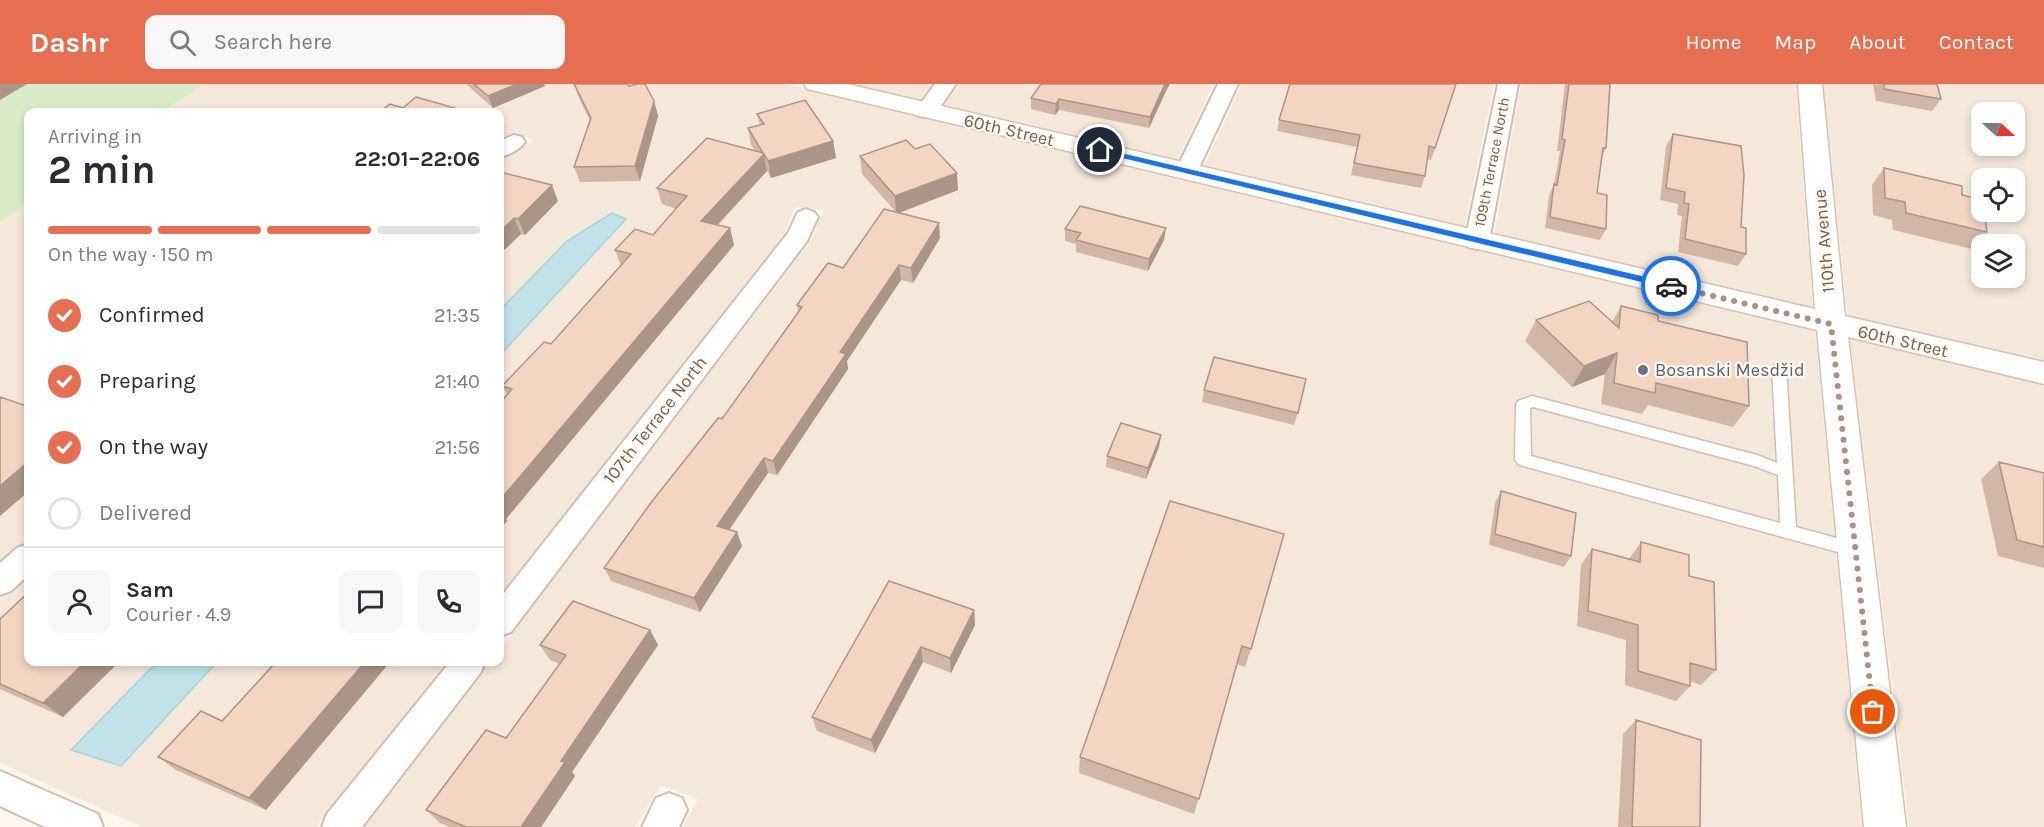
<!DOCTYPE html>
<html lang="en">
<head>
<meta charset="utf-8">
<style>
	:root { --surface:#fff; --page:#f7f7f7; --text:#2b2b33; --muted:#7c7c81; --line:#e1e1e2; --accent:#e76f51 }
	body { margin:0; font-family:Karla,sans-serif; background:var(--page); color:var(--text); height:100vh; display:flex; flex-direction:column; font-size:22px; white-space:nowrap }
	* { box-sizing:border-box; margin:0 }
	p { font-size:20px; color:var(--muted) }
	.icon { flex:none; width:33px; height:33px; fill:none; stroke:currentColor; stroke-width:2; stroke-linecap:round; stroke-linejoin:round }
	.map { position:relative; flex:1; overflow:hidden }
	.side { position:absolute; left:24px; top:24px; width:480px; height:558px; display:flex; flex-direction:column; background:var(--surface); border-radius:12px; box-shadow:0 3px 9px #0003 }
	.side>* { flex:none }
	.needle { width:39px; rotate:111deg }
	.tools { position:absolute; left:1971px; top:18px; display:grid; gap:12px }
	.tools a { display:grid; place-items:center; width:54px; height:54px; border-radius:12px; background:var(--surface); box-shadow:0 3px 9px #0003; font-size:30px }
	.pin { position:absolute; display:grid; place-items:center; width:51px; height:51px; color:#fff; margin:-26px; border:3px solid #fff; border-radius:50%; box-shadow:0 2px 6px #0007 }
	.courier { position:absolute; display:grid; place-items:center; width:60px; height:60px; margin:-30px; border:4px solid #1a73e8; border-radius:50%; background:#fff; color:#222; box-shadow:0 2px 8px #0007 }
	.headline em { font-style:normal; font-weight:700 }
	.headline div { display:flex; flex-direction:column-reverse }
	.headline { display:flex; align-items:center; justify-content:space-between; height:102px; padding:0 24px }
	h1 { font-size:39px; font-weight:700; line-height:45px }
	.bar { display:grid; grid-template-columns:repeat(4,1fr); gap:9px 6px; align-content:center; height:72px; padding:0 24px }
	.bar i { height:8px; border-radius:4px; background:var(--line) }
	.bar .selected { background:var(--accent) }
	.bar p { grid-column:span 4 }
	.line { display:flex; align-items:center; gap:15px; padding:0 24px; border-top:2px solid var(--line) }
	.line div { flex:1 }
	.round { display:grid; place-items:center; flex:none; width:63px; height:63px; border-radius:12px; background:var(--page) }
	ol { padding:0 24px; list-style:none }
	li { display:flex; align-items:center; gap:18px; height:66px }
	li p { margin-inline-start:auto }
	li .icon { padding:6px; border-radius:50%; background:var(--accent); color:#fff; stroke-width:4 }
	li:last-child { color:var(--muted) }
	li i { width:33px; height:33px; border:3px solid var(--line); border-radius:50% }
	header { display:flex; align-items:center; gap:36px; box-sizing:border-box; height:84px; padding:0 30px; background:var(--accent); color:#fff }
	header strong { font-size:28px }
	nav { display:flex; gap:33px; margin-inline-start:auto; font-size:21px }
	.search { width:420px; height:54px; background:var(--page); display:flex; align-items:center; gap:15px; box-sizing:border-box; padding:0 21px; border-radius:12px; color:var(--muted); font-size:22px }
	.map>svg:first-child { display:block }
</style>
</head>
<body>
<header>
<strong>Dashr</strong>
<div class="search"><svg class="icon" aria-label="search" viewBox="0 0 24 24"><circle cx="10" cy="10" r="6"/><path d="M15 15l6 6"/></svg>Search here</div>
<nav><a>Home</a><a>Map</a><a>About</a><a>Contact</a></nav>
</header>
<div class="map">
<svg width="2044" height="743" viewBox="0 0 2044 743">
	<rect width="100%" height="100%" fill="#fdf6ec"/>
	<path fill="#f5e8da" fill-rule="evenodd" d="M204,0H785L1183,93L1815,246L1862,743H683L698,715L661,701L635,743H364L490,578H500V565L812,155L823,126L795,123L785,149L500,511V271L625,136L567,157L500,226V75L533,57L516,48L500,56V28H162Z
		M846,0H932L919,17Z
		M960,0H1214L1177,76L943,23Z
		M1242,0H1494L1464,145L1204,82Z
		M1521,0H1796L1813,227L1494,152Z
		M1823,0H2044V280L1848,235ZM1982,28H2014V62H1982ZM1982,94H2014V128H1982ZM1982,160H2014V194H1982Z
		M28,119V456L0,480V138Z
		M1850,254L2044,299V743H1909Z
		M28,491V578H157L72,665L121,682L217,578H447L316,743H142L0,679V517Z"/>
	<path fill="#d8ecc9" d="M0,0H204L162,28H28V119L0,138Z"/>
	<path fill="#bfe3e8" stroke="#a5d3da" stroke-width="1.5" d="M612,129L626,135L500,271V226L567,157Z
		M157,578H217L121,682L71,666Z"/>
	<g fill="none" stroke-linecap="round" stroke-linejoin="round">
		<defs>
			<path id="lane" d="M1779,278L1786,283L1796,443L1862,461L1864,466L1862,471L1856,473L1523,382L1518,380L1515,376L1516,321L1518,317L1532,312L1757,371L1777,379L1772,283ZM1533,323L1754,382L1778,391L1780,439L1531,372L1530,324Z"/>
			<path id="street" d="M935,0H956L934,32L926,33L918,32L915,27Z
				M1218,0H1238L1198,86L1195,91L1187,93L1179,91L1176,86Z
				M1498,0H1518L1489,157L1486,163L1477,165L1468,163L1465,157Z
				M514,51L522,53L525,58C519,66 509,71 500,73V57Z
				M806,125L814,128L818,133L807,157L511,548L500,552V514L788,149L798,128Z
				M28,460V491L11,507L0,511V479L17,464Z
				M450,578H485L481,588L362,743H322L327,730Z
				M0,687L98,730L103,743H45L0,722Z
				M669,709L682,714L687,726L679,743H642L656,714Z"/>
			<path id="secondary" d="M804,0H847L1815,225L1798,0H1822L1845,232L2044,278V300L1848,253L1906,743H1864L1817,246L816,7L807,5Z"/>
		</defs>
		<use href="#lane" stroke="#d1beb0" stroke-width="3"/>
		<use href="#street" stroke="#d1beb0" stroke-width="4"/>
		<use href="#secondary" stroke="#d6c0b0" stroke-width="3"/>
		<use href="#lane" fill="#fff" fill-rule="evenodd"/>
		<use href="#street" fill="#fff" fill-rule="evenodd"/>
		<use href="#secondary" fill="#fff" fill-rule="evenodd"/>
	</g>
	<path fill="#d1b7a8" d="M466,0H544L545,2L493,24Z
		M574,0L629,2L654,17L658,32L640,97L580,98L574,83L590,37L579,14Z
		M1456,0L1431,76L1427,75L1425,92L1421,104L1351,91L1357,63L1277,47L1279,36Z
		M1565,0H1610L1606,64L1602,73L1597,109L1606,145L1600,156L1545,144L1549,112L1554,100L1560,67H1557Z
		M1873,0H1937L1941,15L1932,27L1876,17Z
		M1166,7L1149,44L1059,26L1055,31L1031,25V14Z
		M757,30L833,57L836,74L771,94L767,87L718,141L730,144L734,161L506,435L507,437L500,445L507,310L502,302L551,260L621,182L615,166L653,151L676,125L662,120L657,104L755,67L751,61L748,44L760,41Z
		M1673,50L1741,143L1746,170L1738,182L1678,168L1682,132L1677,131L1678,120L1660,116L1666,62Z
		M915,65L958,106L899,129L940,154L913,199L901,196L847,277L848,285L777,391L768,389L729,445L742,462L700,528L611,497L604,484L722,335L798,228L797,221L843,184L895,127L862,90L860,72Z
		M1884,84L1962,111L1987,148L1972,165L1893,146L1892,136L1873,131L1872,101Z
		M500,88L558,117L525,151L521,150L500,170Z
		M1065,145L1164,156L1148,187L1076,168V160L1065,157Z
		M1621,222L1658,237L1749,322L1733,343L1648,321L1642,330L1601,320L1605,290L1572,303L1525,257L1536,236L1612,238Z
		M1204,306L1298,329L1294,341L1202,318Z
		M1161,351L1159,363L1146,395L1106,383L1107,372Z
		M1999,378L2044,389V484L1998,472L1981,395Z
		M1501,407L1571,472L1564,483L1489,461L1495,419Z
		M1170,417L1251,565L1245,583L1237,580L1194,730L1079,689L1080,673Z
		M1641,458L1689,492L1716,586L1701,601L1690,597V602L1676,617L1625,601L1626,556L1577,542L1581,481L1592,465L1629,475Z
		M974,526L975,541L951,589L923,578L875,669L817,647L812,633Z
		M0,535L28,578H119L63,633L0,605Z
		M650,546L658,561L572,688L575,692L541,743H450L440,739L426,726L506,654L560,580L550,576L540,561Z
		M270,578H390L266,726L176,686L158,673L222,637L273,580Z
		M1636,636L1700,743H1618L1623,650Z"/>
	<path fill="#aa9588" d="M0,0H27L0,16Z
		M517,0H544L545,2L493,24L488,12Z
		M1165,0H1170L1166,7L1149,44L1150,33Z
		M1059,15V26L1055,31L1056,20Z
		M654,17L658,32L640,97L635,82Z
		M455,24L457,28H450Z
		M833,57L836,74L771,94L768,77Z
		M764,70L767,87L706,153L701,137Z
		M957,89L958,106L896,130L895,112Z
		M552,101L558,117L525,151L518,135Z
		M514,134L521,150L500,170V148Z
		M939,139L940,154L913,199L911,184Z
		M730,144L734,161L506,435L507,437L500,445V416Z
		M1166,144L1164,156L1148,187L1149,175Z
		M899,181L901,196L847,277L848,285L777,391L773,377L840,268Z
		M1617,269L1605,290L1572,303L1584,282Z
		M1161,351L1159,363L1146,395L1148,384Z
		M764,374L768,389L723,455L717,442Z
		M28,378V408L0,432V402Z
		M737,448L742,462L700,528L694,514Z
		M974,526L975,541L951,589L950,574Z
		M650,546L658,561L572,688L575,692L541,743H521L561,677Z
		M921,563L923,578L875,669L871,656Z
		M85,578H119L63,633L43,619Z
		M365,578H390L266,726L249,714Z"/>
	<path fill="#f3d5c3" stroke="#aa9588" stroke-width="1.5" d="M474,0H517L488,12Z
		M574,0H627L629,2L638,0H645L654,17L635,82L574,83L591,34Z
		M1041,0H1165L1150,33L1059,15L1056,20L1031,14Z
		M1290,0H1456L1435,64L1429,62L1425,92L1354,79L1360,51L1279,36Z
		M1569,0H1610L1606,64H1603L1597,109L1607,111L1606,145L1550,133L1554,100L1557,101L1565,56L1562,55Z
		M1884,0H1937L1941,15L1884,5Z
		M416,13L455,24L450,28H379L390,20L403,24Z
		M805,16L833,57L768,77L764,70L701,137L730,144L500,416V319L512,305L502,302L544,258L551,260L631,170L615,166L635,145L653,151L687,112L657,104L707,54L763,69L748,44L764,40L757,30Z
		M1673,50L1741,62L1744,91L1741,143L1746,144V170L1685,155L1689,120L1684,119L1685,108L1666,104Z
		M906,56L915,65L930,60L957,89L895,112L860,72Z
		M1884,84L1962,102V111L1982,116V128H1984L1987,148L1906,129L1905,118L1885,114Z
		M500,88L552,101L518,135L514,134L500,148Z
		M1080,122L1166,144L1149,175L1076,156L1081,149L1065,145Z
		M884,125L939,139L911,184L899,181L840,268L846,270L773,377L764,374L717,442L737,448L694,514L604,484L650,420L718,334L722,335L802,223L797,221L828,179L843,184Z
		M1589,217L1619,244L1621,222L1658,231V237L1747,258L1749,322L1656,299L1655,309L1614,299L1617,269L1584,282L1536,236Z
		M1214,273L1306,295L1298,329L1204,306Z
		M0,313L23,321L28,317V378L0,402Z
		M1121,339L1161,351L1148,384L1107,372Z
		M1999,378L2044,389V463L2017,456Z
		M1501,407L1576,429L1571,472L1495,450Z
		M1170,417L1284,450L1251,565L1242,562L1199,715L1080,673Z
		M1641,458L1689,471V492L1714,498L1716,586L1690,579V602L1638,587V541L1588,527L1592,465L1640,478Z
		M889,497L974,526L950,574L921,563L871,656L812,633Z
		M28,509V578H85L43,619L0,600V535Z
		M573,517L650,546L561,677L565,678L521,743H466L426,726L486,646L506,654L566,571L540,561Z
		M276,578H365L249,714L158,673L201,627L222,637Z
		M1636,636L1701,656L1700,743H1632Z"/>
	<path fill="#1a73e8" d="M1100,64L1671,199L1675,202L1671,205L1097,68L1096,66Z"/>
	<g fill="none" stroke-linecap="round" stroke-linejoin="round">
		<path stroke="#a89285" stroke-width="6" stroke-dasharray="0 10.8" d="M1671,202L1831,240L1873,628"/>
	</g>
	<circle fill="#6b7280" stroke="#fffaf3" stroke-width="2" cx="1643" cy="286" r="6"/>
	<g text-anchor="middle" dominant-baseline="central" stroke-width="4.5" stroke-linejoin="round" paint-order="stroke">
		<g font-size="15" fill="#7a5c4d" stroke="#fffaf3">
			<text transform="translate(1492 78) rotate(-79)">109th Terrace North</text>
		</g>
		<g font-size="18" fill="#7a5c4d" stroke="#fffaf3">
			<text transform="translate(1009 46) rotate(13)">60th Street</text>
			<text transform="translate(1824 157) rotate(-95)">110th Avenue</text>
			<text transform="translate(1903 257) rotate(13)">60th Street</text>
			<text transform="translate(655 336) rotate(-52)">107th Terrace North</text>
		</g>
		<g font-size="18" fill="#5b616d" stroke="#fffaf3" text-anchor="start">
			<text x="1655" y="286">Bosanski Mesdžid</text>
		</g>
	</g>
</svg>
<div class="tools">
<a><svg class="needle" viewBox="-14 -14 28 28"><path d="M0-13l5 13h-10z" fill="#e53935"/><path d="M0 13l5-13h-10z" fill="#7c7c81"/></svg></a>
<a><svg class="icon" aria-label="locate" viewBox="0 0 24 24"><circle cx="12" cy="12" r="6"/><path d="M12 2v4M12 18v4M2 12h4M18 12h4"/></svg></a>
<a><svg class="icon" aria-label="layers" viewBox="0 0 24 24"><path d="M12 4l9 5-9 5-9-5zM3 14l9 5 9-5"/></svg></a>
</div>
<div class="pin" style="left:1873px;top:628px;background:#ea580c"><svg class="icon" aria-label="bag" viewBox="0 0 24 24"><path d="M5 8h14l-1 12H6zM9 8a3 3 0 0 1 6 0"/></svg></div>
<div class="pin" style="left:1100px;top:66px;background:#1f2937"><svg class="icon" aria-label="home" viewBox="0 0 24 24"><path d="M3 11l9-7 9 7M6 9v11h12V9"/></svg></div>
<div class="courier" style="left:1671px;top:202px"><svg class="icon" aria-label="car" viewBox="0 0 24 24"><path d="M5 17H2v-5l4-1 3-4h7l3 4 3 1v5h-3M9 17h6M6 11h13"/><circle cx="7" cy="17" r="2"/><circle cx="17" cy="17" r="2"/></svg></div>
<section class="side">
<div class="headline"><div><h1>2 min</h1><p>Arriving in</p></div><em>22:01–22:06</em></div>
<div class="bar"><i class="selected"></i><i class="selected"></i><i class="selected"></i><i></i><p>On the way · 150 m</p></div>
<ol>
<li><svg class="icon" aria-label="check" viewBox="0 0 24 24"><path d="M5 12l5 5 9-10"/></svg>Confirmed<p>21:35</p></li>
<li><svg class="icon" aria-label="check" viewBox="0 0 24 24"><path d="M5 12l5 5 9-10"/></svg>Preparing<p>21:40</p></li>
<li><svg class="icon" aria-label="check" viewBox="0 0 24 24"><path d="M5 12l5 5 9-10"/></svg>On the way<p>21:56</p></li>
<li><i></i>Delivered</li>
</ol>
<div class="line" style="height:108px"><a class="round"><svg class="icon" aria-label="person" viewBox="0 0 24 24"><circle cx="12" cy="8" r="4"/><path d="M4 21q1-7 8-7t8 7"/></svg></a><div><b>Sam</b><p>Courier · 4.9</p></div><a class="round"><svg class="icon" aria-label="chat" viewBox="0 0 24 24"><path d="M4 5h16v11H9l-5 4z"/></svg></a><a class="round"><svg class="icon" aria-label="phone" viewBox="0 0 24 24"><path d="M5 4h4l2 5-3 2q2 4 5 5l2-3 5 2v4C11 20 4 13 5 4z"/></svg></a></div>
</section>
</div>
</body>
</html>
